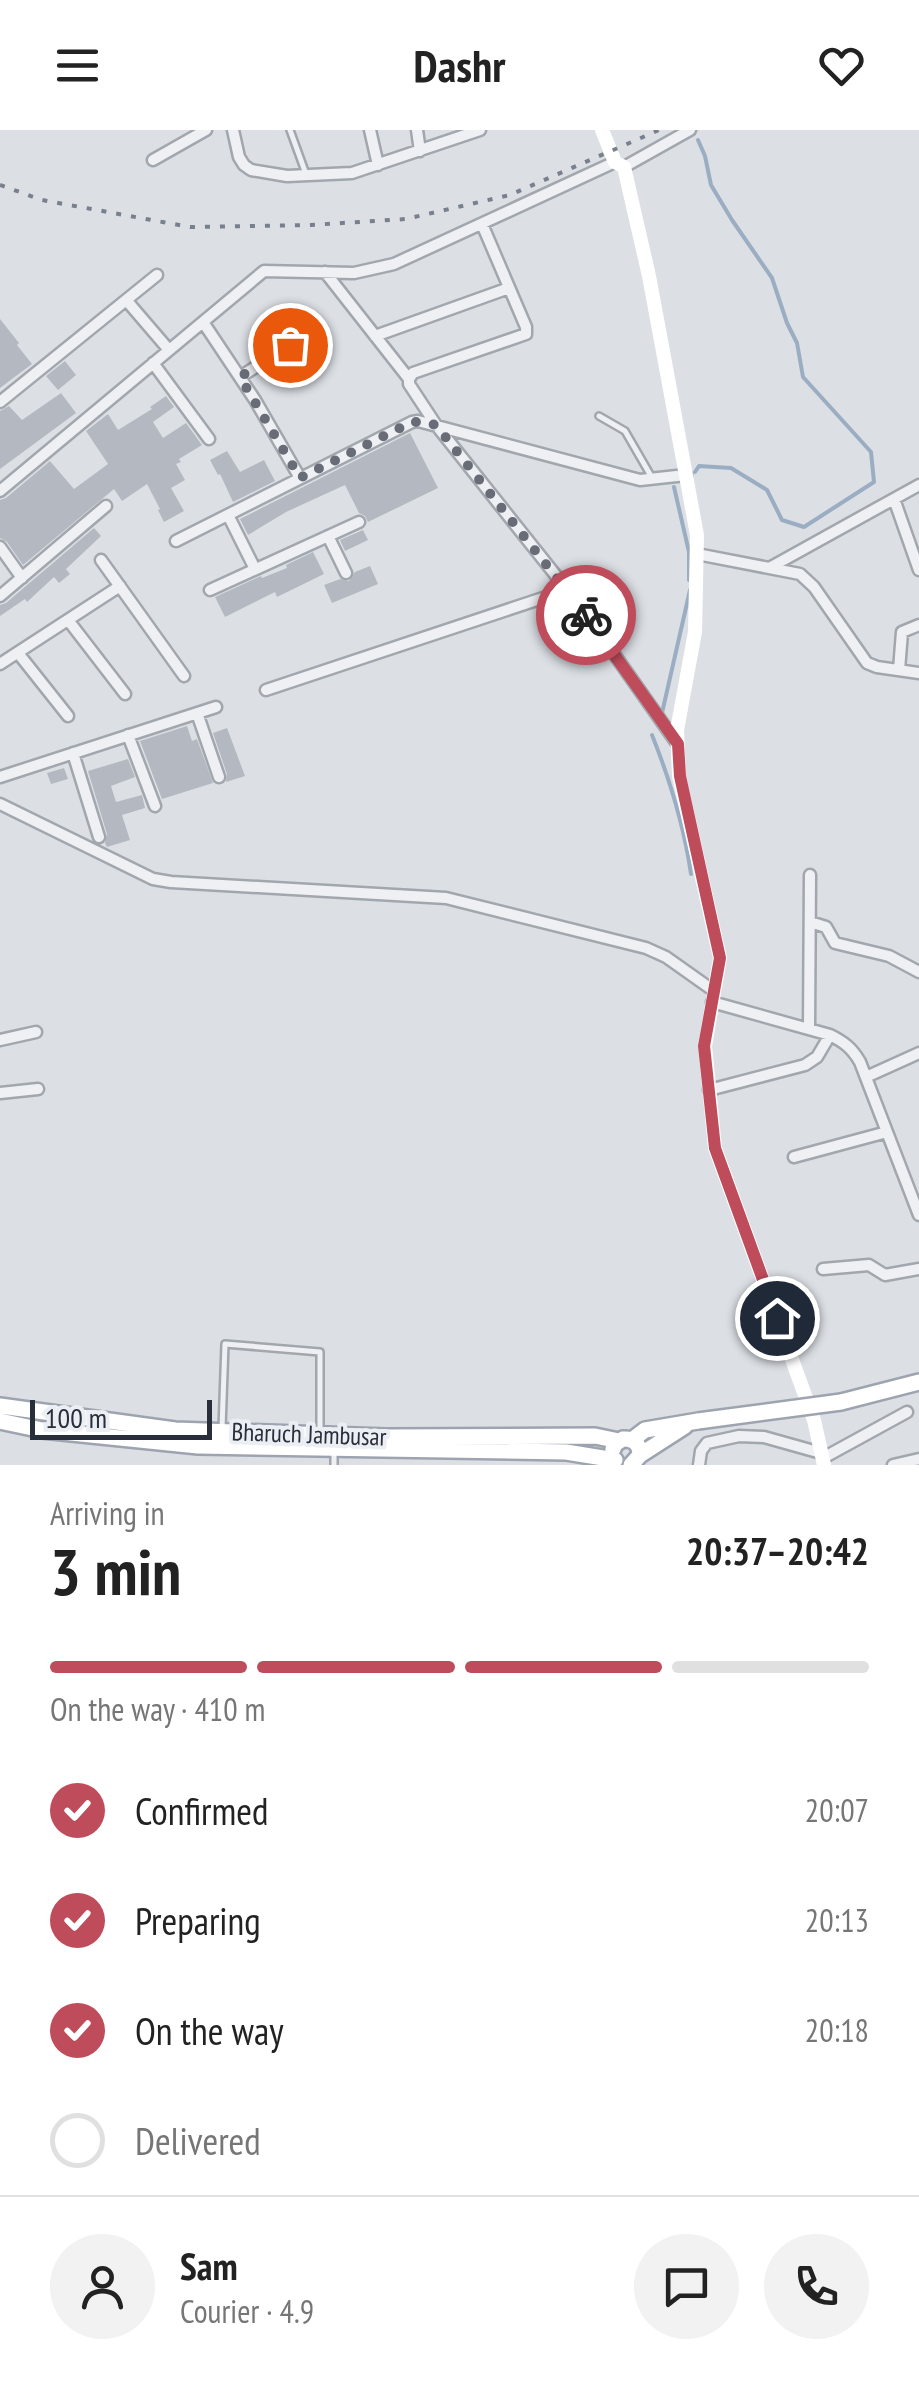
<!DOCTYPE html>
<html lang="en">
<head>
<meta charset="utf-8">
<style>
	:root { --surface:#fff; --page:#f2f2f2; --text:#222; --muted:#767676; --line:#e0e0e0; --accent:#bf4c5b }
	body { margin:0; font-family:"PT Sans Narrow",sans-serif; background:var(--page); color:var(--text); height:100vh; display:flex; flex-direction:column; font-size:38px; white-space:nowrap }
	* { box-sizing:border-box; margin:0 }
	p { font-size:32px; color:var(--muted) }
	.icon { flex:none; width:55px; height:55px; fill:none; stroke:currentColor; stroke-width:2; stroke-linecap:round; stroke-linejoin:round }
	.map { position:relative; height:1335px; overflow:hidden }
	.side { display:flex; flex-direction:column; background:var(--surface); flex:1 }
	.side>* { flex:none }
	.scale { position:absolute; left:30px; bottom:25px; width:182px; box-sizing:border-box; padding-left:10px; border:5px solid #282e3a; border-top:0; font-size:28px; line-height:35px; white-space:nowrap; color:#282e3a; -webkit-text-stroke:8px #ebeef3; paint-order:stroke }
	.pin { position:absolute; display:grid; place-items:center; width:85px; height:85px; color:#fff; margin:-42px; border:5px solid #fff; border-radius:50%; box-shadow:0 2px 10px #0007 }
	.courier { position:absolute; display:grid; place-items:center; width:100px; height:100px; margin:-50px; border:8px solid #bf4c5b; border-radius:50%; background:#fff; color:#222; box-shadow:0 2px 12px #0007 }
	.headline em { font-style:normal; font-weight:700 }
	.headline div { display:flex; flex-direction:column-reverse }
	.headline { display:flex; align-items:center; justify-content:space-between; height:170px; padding:0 50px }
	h1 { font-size:65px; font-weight:700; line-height:75px }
	.bar { display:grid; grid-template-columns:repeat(4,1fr); gap:15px 10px; align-content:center; height:120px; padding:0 50px }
	.bar i { height:12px; border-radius:8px; background:var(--line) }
	.bar .on { background:var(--accent) }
	.bar p { grid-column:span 4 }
	.line { display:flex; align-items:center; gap:25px; padding:0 50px; border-top:2px solid var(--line) }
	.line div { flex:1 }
	.round { display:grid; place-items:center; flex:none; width:105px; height:105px; border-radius:52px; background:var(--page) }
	ol { padding:0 50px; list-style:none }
	li { display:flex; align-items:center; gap:30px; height:110px }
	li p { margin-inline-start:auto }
	li .icon { padding:10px; border-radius:50%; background:var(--accent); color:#fff; stroke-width:4 }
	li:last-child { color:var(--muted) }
	li i { width:55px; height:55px; border:5px solid var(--line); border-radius:50% }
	header { display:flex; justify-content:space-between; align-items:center; height:130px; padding:0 50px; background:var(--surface); font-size:45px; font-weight:700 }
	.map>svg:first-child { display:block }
</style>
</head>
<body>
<header><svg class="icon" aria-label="menu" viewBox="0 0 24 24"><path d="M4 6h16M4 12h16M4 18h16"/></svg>Dashr<svg class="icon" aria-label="heart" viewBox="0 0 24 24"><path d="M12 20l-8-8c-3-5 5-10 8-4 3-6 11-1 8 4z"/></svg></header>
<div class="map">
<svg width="919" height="1335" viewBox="0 0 919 1335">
	<rect width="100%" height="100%" fill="#dce0e5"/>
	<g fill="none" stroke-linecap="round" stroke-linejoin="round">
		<path stroke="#9badc2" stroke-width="4" d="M695,342L699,336L731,338L767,360L782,390L804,397L874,352L871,322L803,247L797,213L787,193L772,148L732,90L711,55L705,26L698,10
			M674,357L689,422V450
			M662,583L690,460
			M652,605C670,650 684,696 691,744"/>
	</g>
	<path fill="#b4b9c1" d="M0,189L19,213L17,215L32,234L0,258Z
		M65,231L76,245L58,260L46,246Z
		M61,263L76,283L0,339V281L9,276L22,290Z
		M166,266L174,277L153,292L163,308L186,293L202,315L179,329L181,332L176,334L185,350L171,358L184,381L164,392L158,380L160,379L147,354L122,371L114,359L23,435L7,412L0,408V370L6,368L50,331L74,359L108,334L86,301L108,284L118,300L152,279L150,277Z
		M410,303L438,358L368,392L365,386L359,383L345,355L286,382L248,405L240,389Z
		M227,321L240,342L264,330L275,351L233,372L220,344L218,345L210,330Z
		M94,398L101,406L66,439L70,444L59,453L54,447L27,472L25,469L0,486V475L6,473Z
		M363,400L368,410L345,421L340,410Z
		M313,422L324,444L277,467L275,462L225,487L215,467L261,446L262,448L287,438L286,435Z
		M370,436L378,454L332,473L324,455L340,449L349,451L355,442Z
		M187,596L192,611L197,609L213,653L162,669L140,611Z
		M227,598L245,646L226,652L227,644L213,603Z
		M128,629L135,647L111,656L116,672L142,665L145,678L122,685L130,710L107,717L105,713L107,704L88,641Z
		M64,638L68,649L51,654L47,643Z"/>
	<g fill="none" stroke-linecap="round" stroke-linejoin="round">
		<defs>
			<path id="lane" d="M290,0L306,44
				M599,286L625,301L651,346
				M222,1298L225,1214L320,1222V1302
				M334,1321V1335"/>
			<path id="street" d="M233,0L239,27L244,35L251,40L287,46L352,43L480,0
				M370,0L378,35
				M417,0L420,21
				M153,30L206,0
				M624,37L690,0
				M482,94L526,197V204L413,243L409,249V254L436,295L581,477L676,612
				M325,142L409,249
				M127,171L169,220
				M203,192L255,270L300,348
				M375,206L509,158
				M153,233L209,309
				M240,247L290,215
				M0,272L157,145
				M0,361L264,141L354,143L394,134L615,32
				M894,369L919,440
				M228,385L255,439
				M328,406L346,443
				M176,411L412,292L418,291L640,350L686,345
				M0,417L22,448
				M697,424L800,444L814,457L867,533L877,537L919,543
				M101,430L184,546
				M771,437L919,355
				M210,460L359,392
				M0,466L106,376
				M68,490L125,564
				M18,523L68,586
				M0,534L120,456
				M899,540L902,502L919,495
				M266,560L567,460
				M197,583L219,647
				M128,605L155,676
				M73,623L99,707
				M0,647L216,577
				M0,674L153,749L171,752L446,768L646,818L666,827L714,861
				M810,792L826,797L835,813L889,826L919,842
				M712,872L830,905C844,912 852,918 860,932L919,1085
				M809,899L810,745
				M0,910L36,902
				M866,947L919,923
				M709,960L805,935L817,927L830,905
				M0,963L38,959
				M794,1027L887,1002
				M823,1139L869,1135L885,1145L919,1139
				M823,1328L907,1282
				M699,1335L701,1321L707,1313L739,1306L764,1307L821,1323
				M893,1335L919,1329"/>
			<path id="primary" d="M841,1272L919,1252
				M0,1276L175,1300L386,1307L595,1306L619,1311
				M0,1291L42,1300L198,1316L566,1322L615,1330
				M632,1310L645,1300L698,1291
				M613,1319L615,1314L623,1309C633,1308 640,1314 640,1325L631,1335
				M640,1325L685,1296"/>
		</defs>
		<use href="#lane" stroke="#a2a7ae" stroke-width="10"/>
		<use href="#street" stroke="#a2a7ae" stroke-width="15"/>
		<use href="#primary" stroke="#9da4af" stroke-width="20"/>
		<use href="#lane" stroke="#eff0f4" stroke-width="5"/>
		<use href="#street" stroke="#eff0f4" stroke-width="10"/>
		<path stroke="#fff" stroke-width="14" d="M602,0L615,32L624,37L649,146L697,405L695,502L677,600L679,646L720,828L705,916L715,1018L814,1290L824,1335"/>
		<use href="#primary" stroke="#fff" stroke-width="15"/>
		<path stroke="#787f8d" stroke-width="4" stroke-dasharray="5 10" stroke-linecap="butt" d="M0,55L42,70L190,97L311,95L406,89L510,65L659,0"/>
		<defs>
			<path id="primary-bridge" d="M698,1291L841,1272"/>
		</defs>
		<use href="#primary-bridge" stroke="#9da4af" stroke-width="20" stroke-linecap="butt"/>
		<use href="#primary-bridge" stroke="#fff" stroke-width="15"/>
	</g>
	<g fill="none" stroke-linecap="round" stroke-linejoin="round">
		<path stroke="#676c76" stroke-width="10" stroke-dasharray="0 18" d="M290,215L240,247L300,348L412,292H424L436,295L586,485"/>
		<path stroke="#bf4c5b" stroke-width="12" d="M586,485L678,614L680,646L720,828L704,916L715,1018L777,1188"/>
	</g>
	<g text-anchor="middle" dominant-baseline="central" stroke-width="8" stroke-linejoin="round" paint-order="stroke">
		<g font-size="25" fill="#282e3a" stroke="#ebeef3">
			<text transform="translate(309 1304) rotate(2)">Bharuch Jambusar</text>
		</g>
	</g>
</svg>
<div class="scale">100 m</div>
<div class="pin" style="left:290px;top:215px;background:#ea580c"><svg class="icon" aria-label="bag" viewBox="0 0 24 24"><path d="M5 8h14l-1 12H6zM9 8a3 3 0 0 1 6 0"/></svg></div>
<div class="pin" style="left:777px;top:1188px;background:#1f2937"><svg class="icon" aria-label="home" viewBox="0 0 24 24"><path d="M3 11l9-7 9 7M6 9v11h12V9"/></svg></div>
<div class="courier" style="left:586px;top:485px"><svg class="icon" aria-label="bike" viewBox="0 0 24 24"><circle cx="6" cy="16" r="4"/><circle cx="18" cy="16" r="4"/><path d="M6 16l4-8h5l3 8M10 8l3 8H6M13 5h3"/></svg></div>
</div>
<section class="side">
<div class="headline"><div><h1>3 min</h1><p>Arriving in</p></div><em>20:37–20:42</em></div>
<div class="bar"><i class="on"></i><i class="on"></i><i class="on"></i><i></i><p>On the way · 410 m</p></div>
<ol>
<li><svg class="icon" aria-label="check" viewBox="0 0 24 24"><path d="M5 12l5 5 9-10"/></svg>Confirmed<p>20:07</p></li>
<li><svg class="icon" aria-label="check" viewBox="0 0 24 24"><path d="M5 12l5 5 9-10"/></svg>Preparing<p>20:13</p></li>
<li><svg class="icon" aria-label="check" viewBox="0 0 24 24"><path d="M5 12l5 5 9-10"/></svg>On the way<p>20:18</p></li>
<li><i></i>Delivered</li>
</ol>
<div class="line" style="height:180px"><a class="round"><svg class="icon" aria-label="person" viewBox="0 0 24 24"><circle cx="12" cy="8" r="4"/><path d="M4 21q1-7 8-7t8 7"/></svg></a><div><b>Sam</b><p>Courier · 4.9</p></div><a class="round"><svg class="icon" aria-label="chat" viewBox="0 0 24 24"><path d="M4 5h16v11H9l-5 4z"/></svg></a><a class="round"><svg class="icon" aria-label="phone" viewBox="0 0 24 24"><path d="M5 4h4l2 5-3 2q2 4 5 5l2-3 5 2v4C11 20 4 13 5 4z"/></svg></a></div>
</section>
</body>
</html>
